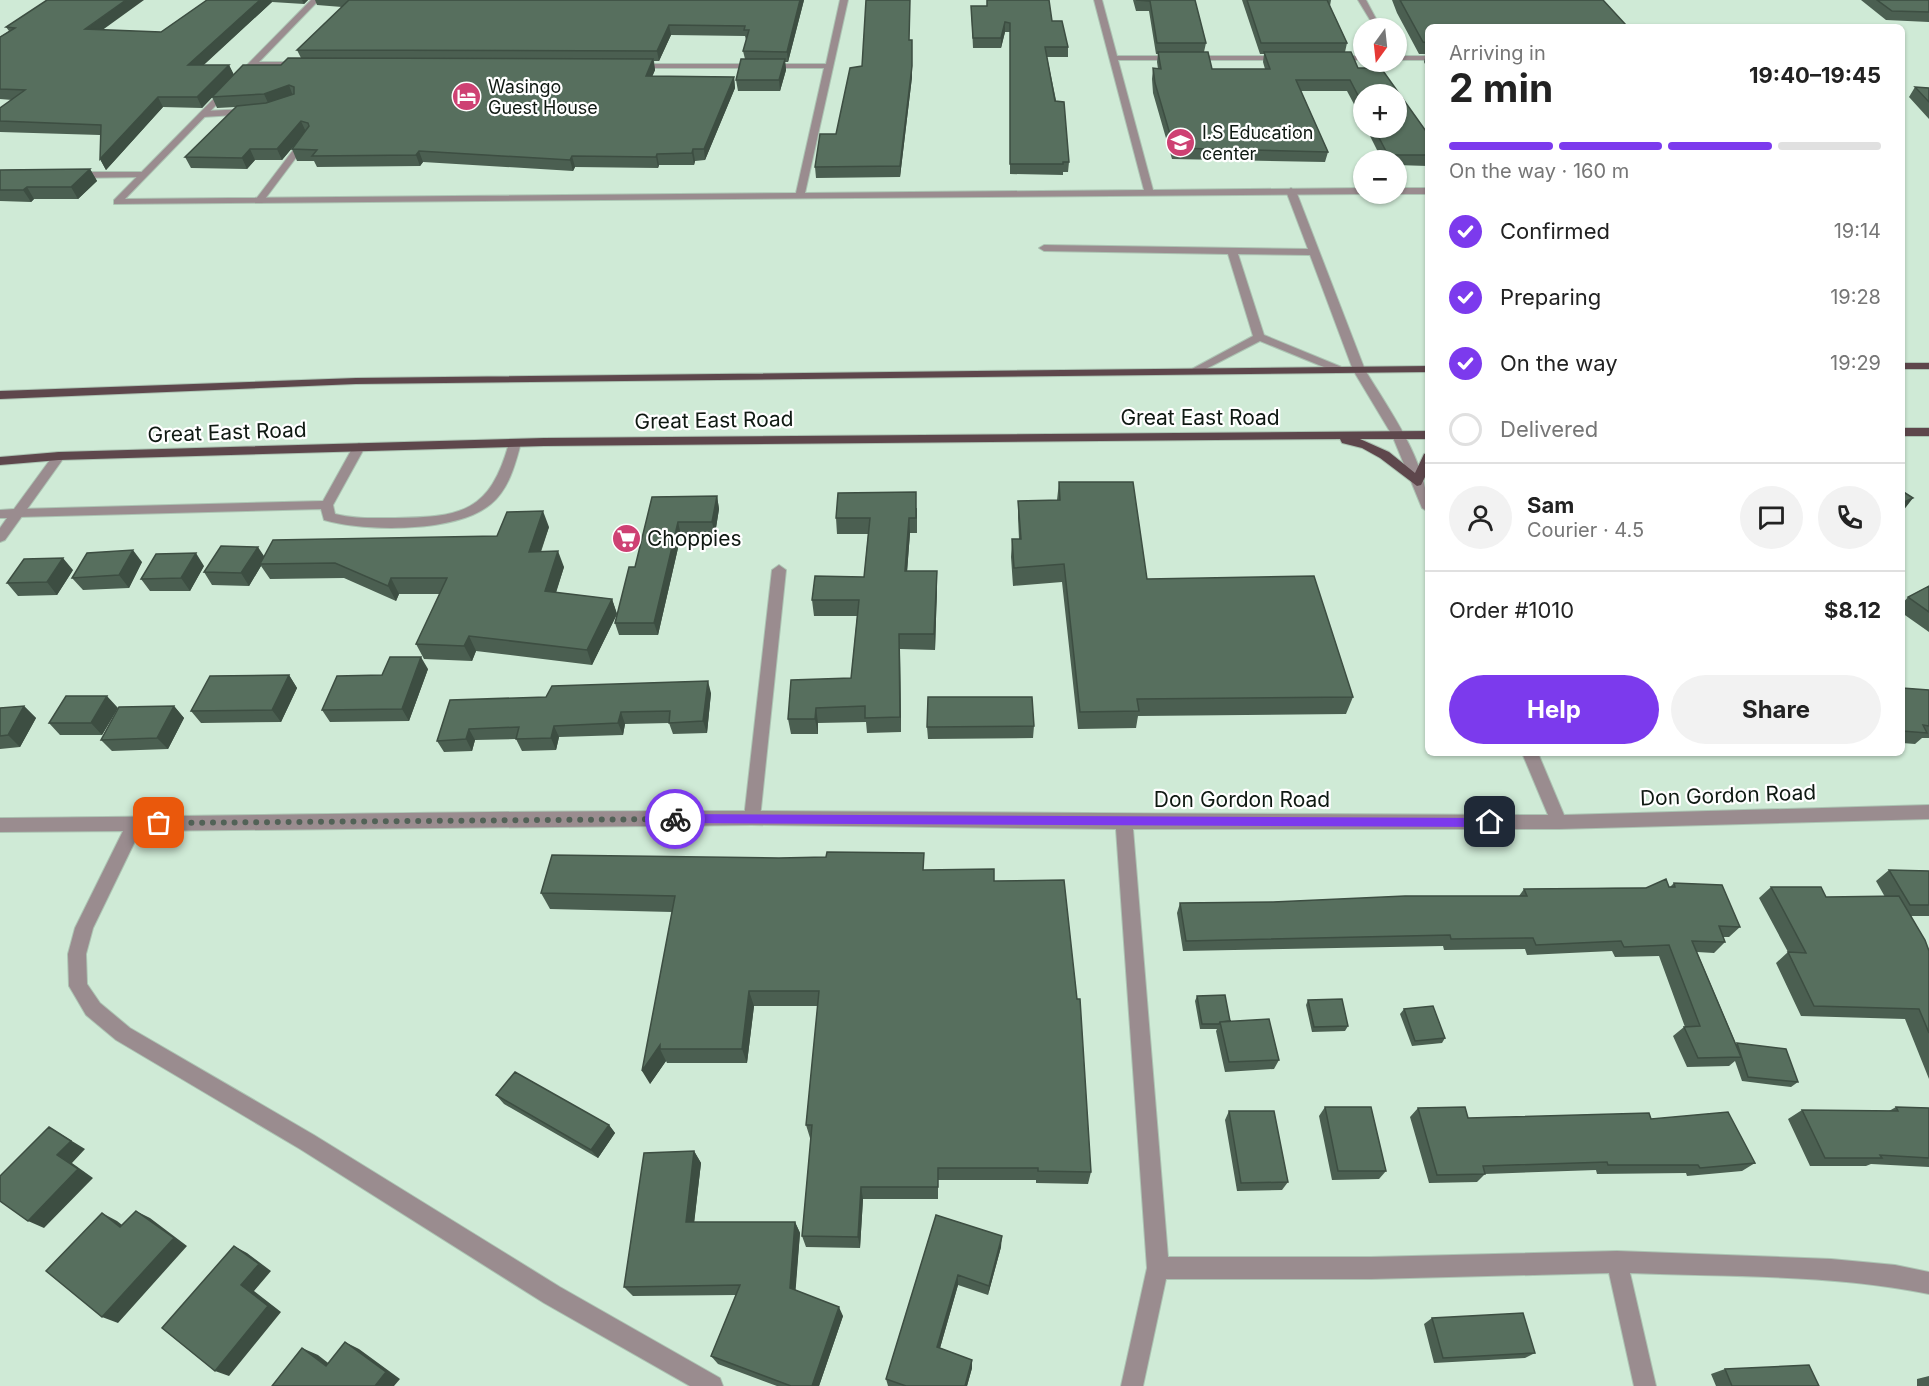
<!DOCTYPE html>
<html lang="en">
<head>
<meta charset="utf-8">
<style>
	:root { --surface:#fff; --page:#f2f2f2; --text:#222; --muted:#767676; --line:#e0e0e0; --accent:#7c3aed }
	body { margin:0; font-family:Inter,sans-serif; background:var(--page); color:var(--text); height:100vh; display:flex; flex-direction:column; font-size:22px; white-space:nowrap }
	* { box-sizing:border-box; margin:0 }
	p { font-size:20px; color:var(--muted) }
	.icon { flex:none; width:33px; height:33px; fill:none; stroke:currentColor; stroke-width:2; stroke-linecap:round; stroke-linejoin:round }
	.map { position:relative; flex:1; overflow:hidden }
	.panel { position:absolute; left:1425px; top:24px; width:480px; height:732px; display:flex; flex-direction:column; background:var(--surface); border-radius:9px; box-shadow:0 2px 4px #0004 }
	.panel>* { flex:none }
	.needle { width:39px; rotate:195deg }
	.controls { position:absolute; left:1353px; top:18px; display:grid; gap:12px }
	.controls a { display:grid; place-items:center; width:54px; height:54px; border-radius:50%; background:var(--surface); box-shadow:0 2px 4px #0004; font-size:30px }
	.pin { position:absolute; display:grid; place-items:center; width:51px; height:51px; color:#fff; margin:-26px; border-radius:12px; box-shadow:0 3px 9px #0006 }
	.courier { position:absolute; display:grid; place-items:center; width:60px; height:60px; margin:-30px; border:4px solid #7c3aed; border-radius:50%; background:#fff; color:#222; box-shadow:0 2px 8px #0007 }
	.overview em { font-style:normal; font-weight:700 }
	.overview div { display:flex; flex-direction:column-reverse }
	.overview { display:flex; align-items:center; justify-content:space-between; height:102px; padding:0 24px }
	h1 { font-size:39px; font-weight:700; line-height:45px }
	.bar { display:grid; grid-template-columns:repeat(4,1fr); gap:9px 6px; align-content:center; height:72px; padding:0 24px }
	.bar i { height:8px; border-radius:4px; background:var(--line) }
	.bar .on { background:var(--accent) }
	.bar p { grid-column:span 4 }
	.line { display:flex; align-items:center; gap:15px; padding:0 24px; border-top:2px solid var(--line) }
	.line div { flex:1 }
	.round { display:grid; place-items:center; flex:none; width:63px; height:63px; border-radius:32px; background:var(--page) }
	ol { padding:0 24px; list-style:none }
	li { display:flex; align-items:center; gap:18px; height:66px }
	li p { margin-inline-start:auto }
	li .icon { padding:6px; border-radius:50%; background:var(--accent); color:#fff; stroke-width:4 }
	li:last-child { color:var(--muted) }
	li i { width:33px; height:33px; border:3px solid var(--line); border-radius:50% }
	.button { display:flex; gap:12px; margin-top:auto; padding:12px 24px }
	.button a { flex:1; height:69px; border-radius:36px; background:var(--accent); color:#fff; font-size:24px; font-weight:700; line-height:69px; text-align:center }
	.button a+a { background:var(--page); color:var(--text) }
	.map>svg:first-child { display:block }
</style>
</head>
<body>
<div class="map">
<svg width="1929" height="1386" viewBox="0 0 1929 1386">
	<rect width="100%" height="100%" fill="#cfead6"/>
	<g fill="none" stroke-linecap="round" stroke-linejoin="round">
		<defs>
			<path id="service" d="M247,109L250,110V114L203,117L199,114L203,111Z
				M303,137L310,139L262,203H256V199Z
				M143,172L146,173V177L74,178L69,175L74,172Z
				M1291,188L1296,191L1365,370L1363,372L1359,373L1353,370L1310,255L1238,254L1264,335L1344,368V372H1336L1260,341L1196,374L1190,371L1192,369L1253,336L1228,254L1044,251L1039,248L1044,245L1308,249L1286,191Z
				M515,439L521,443C515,465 509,489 491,504C457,533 365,532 324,520L321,509L18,517L11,513L18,509L323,501L353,447L359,443L365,447L333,505L335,514C355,519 375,518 395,518C462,517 490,512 509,443Z
				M779,565L786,570L760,818L758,823L752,825L746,823L744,818L772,570Z"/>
			<path id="minor" d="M311,0H319L259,62H304V66H254L125,199L796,193L824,68H634L630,66L634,64H826L840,0H848L805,193L1144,190L1094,0H1102L1117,56H1283L1287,58L1283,60H1118L1153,190L1364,188L1365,194L114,204V200Z
				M1358,0H1366L1381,28H1375Z
				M1334,56H1364V60H1331V56Z
				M1396,56H1428V60H1396Z
				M1396,188H1428V194H1396Z
				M1359,367L1365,370C1390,411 1428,463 1428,512L1422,508L1392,435L1353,370Z
				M59,452L63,453V459L5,540L0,542V528L7,518H0V510L14,509L55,453Z
				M1522,753H1538L1564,815L1929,805V819L1559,829H1133L1168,1257H1371L1617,1251L1831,1259L1895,1265L1929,1272V1294C1832,1274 1729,1277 1630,1273L1656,1386H1634L1609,1273L1371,1279H1166L1143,1386H1121L1147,1268L1116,829L752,825L140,831L93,928L86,954L87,984L100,1003L130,1028L314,1135L560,1287L720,1378L723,1386H690L544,1303L300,1149L116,1040L86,1015L69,986L68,954L75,928L123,831L0,832V818C251,816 503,810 754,811C1019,812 1283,815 1548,815Z"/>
			<path id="primary" d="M1902,363H1929V369H1902Z
				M1428,366V372L356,384L0,399V391L356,378Z
				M1902,428H1929V436H1902Z
				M1428,431V439H1360L1389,452L1415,473L1424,454L1428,453V471L1421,485L1417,486L1380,458L1362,448L1342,443L1340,439L544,446L59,460L0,465V457L59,452L544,438Z"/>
		</defs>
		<use href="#service" stroke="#acc4b3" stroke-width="2"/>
		<use href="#minor" stroke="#acc4b3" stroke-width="2"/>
		<use href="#primary" stroke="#acc4b3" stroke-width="2"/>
		<use href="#service" fill="#9a8c8f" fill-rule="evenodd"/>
		<use href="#minor" fill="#9a8c8f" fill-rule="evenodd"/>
		<use href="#primary" fill="#5e474c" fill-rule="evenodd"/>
	</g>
	<path fill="#4b5f51" d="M207,0H308L304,4L272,2L203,65H229L234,75L281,65L301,58L297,50L342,7L317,5L315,0H804L788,62H785L786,70L780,91H738L736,80L745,59L743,51L746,40L745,36L671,35L659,61H654L655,70L652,76L734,77L735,88L705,160L695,161L694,165H659L658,168L575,167L573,171L423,162L420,166L317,167L314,161H297L292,149L295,144L282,160H255L247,169L191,168L185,157L236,107L217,108L212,97L202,108L163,107L106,170L100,159V135L0,132V108L12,100L0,99V37L9,31L6,27L161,32Z
		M1133,0H1195L1206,43L1204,52L1212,69H1265L1263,62L1264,54H1260L1242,0H1331L1330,6L1347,43L1345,52L1358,68L1428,134V166L1396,165V160H1382L1366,128H1396L1364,94V123L1347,91H1301L1328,152L1325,162L1172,159L1153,93L1152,79L1153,68L1158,69L1157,62L1158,54H1156L1149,11H1136Z
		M1392,0H1603L1626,25L1625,27H1428V70L1424,62L1426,54H1419L1397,13Z
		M1861,0H1929V22L1886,20Z
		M971,6L1052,21L1068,47V57H1047L1069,162L1068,172H1063V175L1010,174V32H1005L1001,48H973Z
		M910,40L912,77L900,177L816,178L815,167L836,134L862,66Z
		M1915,87L1929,88V119L1909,97Z
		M90,169L97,181L78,199H34L31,202L0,201V170Z
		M1059,482L1147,579L1353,697L1346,714L1138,716L1136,728L1078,729L1062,582L1013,586L1011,557L1012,539H1019L1018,518V501L1057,500Z
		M717,496L719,509L715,534L681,535L658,635H619L615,623L635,567L652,497Z
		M917,508V533H910L907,571L937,587L935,650L900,649L901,732L867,733L866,722L818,723V734H791L788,719L851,678L857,616H814L812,600L864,577L868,534H837L836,518Z
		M549,527L541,552L564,567L556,593L612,599L617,614L592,665L476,651L472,661L424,659L416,644L440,594H399L396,601L344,578L270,579L261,566L249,586L212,585L204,572L264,556L497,536Z
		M142,562L129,588L83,590L72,578Z
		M204,566L190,591H150L141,579Z
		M73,570L57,595L18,596L7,583Z
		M1929,586V632L1902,613V604L1908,597Z
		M428,669L409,721L330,722L322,710L382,675Z
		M289,675L297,688L281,722L201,723L191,711Z
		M1902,688L1929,690V738H1922L1915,744L1902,743Z
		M711,693L707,733L673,734L669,723L625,724L623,735L559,737L556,750L522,751L516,739L475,740L472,751L444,752L437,741L450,700Z
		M24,706L36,718L20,747L0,749V708Z
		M174,706L184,718L168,749L112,751L101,740Z
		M118,708L102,735H60L49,723Z
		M1034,726L1033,738L928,739L927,727Z
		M924,870L994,881L1091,1172L1088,1184L1036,1183V1180H938V1199H863L860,1248L806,1247L802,1236L811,1138H810L806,1125L818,1006H754L747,1063H667L666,1061L650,1084L672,912L550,909L541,893Z
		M1889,870L1929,871V916H1910L1929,951V1079L1905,1019L1801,1016L1776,963L1788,952L1759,898L1771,887L1826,897H1885L1876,881Z
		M1674,883L1740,927L1729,937H1723L1725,942L1714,953L1697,952L1736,1044L1737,1043L1798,1082L1791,1087L1742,1081L1735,1061L1729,1066L1687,1067L1673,1036L1684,1027H1685L1659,956L1615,957L1612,951L1527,955L1525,949L1444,950L1443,946L1183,951L1177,913L1180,903L1273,902L1519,896L1524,889L1670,887Z
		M1197,996L1279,1060L1274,1069L1225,1072L1216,1031L1217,1029H1200L1195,1001Z
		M1308,1000L1348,1026L1345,1031L1312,1032L1306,1005Z
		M1404,1009L1445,1038L1442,1043L1412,1046L1400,1014Z
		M496,1095L609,1125L615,1133L598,1158L504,1104Z
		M1325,1107L1386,1171L1379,1179L1332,1180L1319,1116Z
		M1896,1107L1929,1108V1167L1871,1164L1866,1166H1810L1788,1119L1802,1110L1889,1111Z
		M1418,1108L1468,1118L1651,1119L1755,1163L1742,1171L1687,1176L1686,1173L1597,1174L1596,1170L1485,1174L1477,1182L1429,1183L1410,1117Z
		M1229,1111L1288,1182L1282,1190L1237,1191L1225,1120Z
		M694,1151L701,1163L694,1222H795L800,1233L795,1290L843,1316L819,1386H777L718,1364L711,1356L736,1295L633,1296L624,1287Z
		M936,1215L1001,1247L988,1295L958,1285L940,1348L972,1360V1368L967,1386H888L886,1379Z
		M1432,1318L1535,1353L1525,1358L1434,1363L1424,1324Z
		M1725,1369L1819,1386H1716L1711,1374Z
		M1929,1376V1386H1917V1379Z"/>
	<path fill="#3d4e42" d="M126,0H144L90,39L85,29Z
		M260,0H271L272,2L193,75L188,65Z
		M302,0H308L304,4Z
		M800,0H804L788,62L787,52Z
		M1005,22V32L1001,48V38Z
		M669,25L671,35L659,61L657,51Z
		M912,40V77L900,177V166Z
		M653,59L655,70L648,87L646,76Z
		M785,59L786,70L780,91L779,80Z
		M229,65L234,75L202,108L197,97Z
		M734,77L735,88L705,160L704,149Z
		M289,85L293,96L269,105L264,94Z
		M158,97L163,107L106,170L100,159Z
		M301,121L306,132L282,160L277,149Z
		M250,149L255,160L247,169L242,158Z
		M693,149L695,161L694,165L692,153Z
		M419,151L423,162L420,166L416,155Z
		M657,154L659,165L658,168L656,157Z
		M572,156L575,167L573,171L570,160Z
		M90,169L97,181L78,199L71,187Z
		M27,187L34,199L31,202L23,190Z
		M717,496L719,509L715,534L712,522Z
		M1913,498L1903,511H1902V503Z
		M543,511L549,527L535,567L529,552Z
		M909,518L910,533L906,586L905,571Z
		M678,522L681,535L658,635L654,623Z
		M258,547L266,559L260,564L261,566L249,586L241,573Z
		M133,550L142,562L129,588L119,575Z
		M558,551L564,567L551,607L545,591Z
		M196,553L204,566L190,591L181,578Z
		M63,558L73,570L57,595L47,582Z
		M937,571V587L935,650L934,634Z
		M391,578L399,594L396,601L388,586Z
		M612,599L617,614L592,665L587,650Z
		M899,634L900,649L901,732L900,717Z
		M469,636L476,651L472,661L464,646Z
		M421,657L428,669L409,721L402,709Z
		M289,675L297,688L281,722L272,710Z
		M708,681L711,693L707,733L703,721Z
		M107,696L118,708L102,735L91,723Z
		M24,706L36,718L20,747L8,735Z
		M174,706L184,718L168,749L157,738Z
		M816,708L818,723V734L815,719Z
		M621,712L625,724L623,735L618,723Z
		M554,726L559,737L556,750L551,738Z
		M469,729L475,740L472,751L466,739Z
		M749,991L754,1006L747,1063L742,1049Z
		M660,1045V1049L666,1061L650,1084L642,1071Z
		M609,1125L615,1133L598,1158L591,1150Z
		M49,1127L85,1149L72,1163L93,1178L44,1228L28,1221L57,1155Z
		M694,1151L701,1163L693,1233L686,1222Z
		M861,1187L863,1199L860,1248L858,1237Z
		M136,1211L150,1218L187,1246L118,1323L102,1317Z
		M102,1213L117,1221L135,1235L120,1227Z
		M795,1222L800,1233L795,1298L790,1288Z
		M1002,1236L1001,1247L988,1295L989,1286Z
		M234,1246L247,1253L271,1271L254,1291L281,1312L229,1376L215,1371L241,1285Z
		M958,1275V1285L938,1355L937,1347Z
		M839,1307L843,1316L819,1386H812Z
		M345,1342L359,1349L400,1379L394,1386H375Z
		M302,1348L318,1355L341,1373L326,1366Z
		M972,1360V1368L967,1386H965Z"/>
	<path fill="#576f5e" stroke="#3d4e42" stroke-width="1.5" d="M47,0H126L85,29L161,32L207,0H260L188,65H229L197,97H158L100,159L101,125L0,121V108L25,90L0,89V37L15,28L6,27Z
		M349,0H800L787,52L743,51L749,30H744L745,26L669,25L657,51L297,50Z
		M866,0H910L909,40H912V66L900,166L815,167L820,134H836L850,68L862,66Z
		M987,0H1049L1052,21H1062L1068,47H1045L1055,101L1064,102L1069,162H1063V164H1010V23L1005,22L1001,38H973L971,6H987Z
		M1136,0H1195L1206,43H1157L1150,1Z
		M1247,0H1327L1347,43H1261Z
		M1400,0H1603L1626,25L1535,27H1428V43L1423,42Z
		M1877,0H1929V12L1892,11Z
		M1158,52H1208L1212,69H1270L1264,52H1351L1358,68H1381L1428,134V155H1388L1374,128H1396V94H1364V107L1350,80H1296L1328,152L1174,148L1155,83L1153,68L1161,69Z
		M288,58L653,59L646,76L734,77L704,149H693L692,153L657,154L656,157L572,156L570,160L419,151L416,155L312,156L317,150L292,149L309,126L308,123L301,121L277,149H250L242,158L185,157L237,106L266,103L294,94V87L289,85L264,94L212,97L243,65H281Z
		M741,59H785L779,80H736Z
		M1915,87L1929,88V102Z
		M90,169L71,187H27L23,190H0V170Z
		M1059,482H1133L1147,579L1314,576L1353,697L1137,699L1139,711L1080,712L1064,564L1014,568L1012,539H1021L1018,501L1060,500Z
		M1902,491L1913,498L1902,503Z
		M916,492V518H909L905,571H937L934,634H899L900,717L865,718V706L816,708L815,719H788L791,680L851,678L859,600H812L815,576L864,577L870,518H836L838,493Z
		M717,496L712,522H678L654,623H615L629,567H635L652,497Z
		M543,511L529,552L558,551L545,591L612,599L587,650L469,636L464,646L416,644L447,578H391L388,586L335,563L260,564L273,540L497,536L507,512Z
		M221,546L258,547L241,573L204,572Z
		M133,550L119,575L72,578L87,553Z
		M196,553L181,578L141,579L156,554Z
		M63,558L47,582L7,583L24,559Z
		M1929,586V612L1908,597Z
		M390,657H421L402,709L322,710L337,676L382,675Z
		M289,675L272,710L191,711L210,676Z
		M708,681L703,721L669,723L670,711L621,712L618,723L554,726L551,738L516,739L519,727L469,729L466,739L437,741L450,700L546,697L552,686Z
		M1902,688L1929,690V726L1923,725L1927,733L1902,731Z
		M66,696H107L91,723H49Z
		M928,697H1032L1034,726L927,727Z
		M24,706L8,735L0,736V708Z
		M174,706L157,738L101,740L119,707Z
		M827,852L924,853L923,870L994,869V881L1064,880L1077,999H1080L1091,1172L1038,1171V1168H938V1187H861L858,1237L802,1236L812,1125H806L819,991H749L742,1049H660V1045L642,1071L675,896L541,893L552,855L779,858L826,857Z
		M1889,870L1929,871V905H1910Z
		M1666,879L1669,887H1675L1674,883L1722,885L1740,927L1719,926L1725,942L1692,941L1741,1057L1698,1058L1684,1027L1700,1026L1669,945L1624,947L1621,941L1536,945L1533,938L1451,939L1450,935L1186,941L1180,903L1273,902L1405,896H1527L1524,889L1646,888Z
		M1771,887H1821L1826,897L1899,896L1925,940L1929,951V1033L1919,1009L1814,1006L1788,952L1806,953Z
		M1225,995L1230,1021L1220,1022L1219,1024H1202L1197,996Z
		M1342,999L1348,1026L1314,1027L1308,1000Z
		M1433,1006L1445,1038L1415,1041L1404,1009Z
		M1269,1019L1279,1060L1229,1062L1220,1022Z
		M1737,1043L1786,1049L1798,1082L1748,1077Z
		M515,1072L609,1125L591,1150L496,1095Z
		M1325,1107H1371L1386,1171H1338Z
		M1465,1107L1468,1118L1649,1113L1651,1119L1728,1112L1755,1163L1700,1168L1698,1165H1608L1607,1162L1483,1166L1485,1174L1437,1175L1418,1108Z
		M1896,1107L1929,1108V1158L1880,1155L1882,1158H1825L1802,1110L1898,1111Z
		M1229,1111H1274L1288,1182L1241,1183Z
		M49,1127L71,1141L57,1155L78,1169L28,1221L0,1201V1176Z
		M694,1151L686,1222H795L790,1288L839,1307L812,1386H791L711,1356L740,1285L624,1287L644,1153Z
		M136,1211L174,1238L102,1317L46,1271L102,1213L120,1227Z
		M936,1215L1002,1236L989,1286L958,1275L937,1347L972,1360L965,1386H906L886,1379Z
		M234,1246L259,1264L241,1285L268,1306L215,1371L162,1328Z
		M1523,1313L1535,1353L1443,1358L1432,1318Z
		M345,1342L386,1372L375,1386H272L302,1348L326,1366Z
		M1809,1365L1819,1386H1732L1725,1369Z"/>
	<path fill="#7c3aed" d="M675,814L1490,818L1495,822L1490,827L675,823L669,819Z"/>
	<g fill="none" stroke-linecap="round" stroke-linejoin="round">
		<path stroke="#526257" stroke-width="6" stroke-dasharray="0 10.8" d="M159,823L675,819"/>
	</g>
	<defs>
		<symbol id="hotel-disc" viewBox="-11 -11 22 22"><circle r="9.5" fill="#ce4173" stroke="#fff"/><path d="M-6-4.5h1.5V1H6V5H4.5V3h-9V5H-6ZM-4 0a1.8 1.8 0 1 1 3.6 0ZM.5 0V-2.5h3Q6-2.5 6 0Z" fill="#fff"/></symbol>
		<symbol id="school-disc" viewBox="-11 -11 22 22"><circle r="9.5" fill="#ce4173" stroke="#fff"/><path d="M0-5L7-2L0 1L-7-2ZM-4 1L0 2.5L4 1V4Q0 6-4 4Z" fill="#fff"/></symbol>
		<symbol id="supermarket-disc" viewBox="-11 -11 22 22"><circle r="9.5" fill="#ce4173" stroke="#fff"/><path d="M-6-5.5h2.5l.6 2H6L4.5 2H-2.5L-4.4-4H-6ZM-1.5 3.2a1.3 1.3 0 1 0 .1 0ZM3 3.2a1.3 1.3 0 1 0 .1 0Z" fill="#fff"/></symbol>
	</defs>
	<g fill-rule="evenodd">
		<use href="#hotel-disc" x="450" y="80" width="33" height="33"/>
		<use href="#school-disc" x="1164" y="126" width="33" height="33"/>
		<use href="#supermarket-disc" x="610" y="522" width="33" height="33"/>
	</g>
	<g text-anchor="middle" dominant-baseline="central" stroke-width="4.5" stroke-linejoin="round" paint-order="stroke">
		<g font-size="18" fill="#0f1912" stroke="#fff" text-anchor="start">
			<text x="488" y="86">Wasingo<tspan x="488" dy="21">Guest House</tspan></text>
			<text x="1202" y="132">I.S Education<tspan x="1202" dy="21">center</tspan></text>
		</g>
		<g font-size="21" fill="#0f1912" stroke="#fff">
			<text x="1200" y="417">Great East Road</text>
			<text transform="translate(714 420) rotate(-1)">Great East Road</text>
			<text transform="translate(227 432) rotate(-2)">Great East Road</text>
			<text transform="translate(1728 795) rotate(-2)">Don Gordon Road</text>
			<text x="1242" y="799">Don Gordon Road</text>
		</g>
		<g font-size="21" fill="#0f1912" stroke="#fff" text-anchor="start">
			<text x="647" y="538">Choppies</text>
		</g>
	</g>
</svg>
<div class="controls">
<a><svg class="needle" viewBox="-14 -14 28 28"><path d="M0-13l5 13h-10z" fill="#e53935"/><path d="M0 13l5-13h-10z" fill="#767676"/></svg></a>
<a>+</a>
<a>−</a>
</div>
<div class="pin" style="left:159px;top:823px;background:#ea580c"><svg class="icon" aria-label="bag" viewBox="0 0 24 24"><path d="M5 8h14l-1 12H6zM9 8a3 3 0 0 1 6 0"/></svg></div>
<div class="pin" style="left:1490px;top:822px;background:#1f2937"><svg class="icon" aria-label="home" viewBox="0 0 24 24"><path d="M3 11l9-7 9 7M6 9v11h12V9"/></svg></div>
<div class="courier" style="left:675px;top:819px"><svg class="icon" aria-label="bike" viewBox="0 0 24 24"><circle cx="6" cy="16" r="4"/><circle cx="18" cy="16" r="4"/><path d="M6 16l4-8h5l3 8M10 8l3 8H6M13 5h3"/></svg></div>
<section class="panel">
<div class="overview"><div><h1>2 min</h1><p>Arriving in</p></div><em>19:40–19:45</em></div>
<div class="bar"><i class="on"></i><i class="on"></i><i class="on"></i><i></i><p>On the way · 160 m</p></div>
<ol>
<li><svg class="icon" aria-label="check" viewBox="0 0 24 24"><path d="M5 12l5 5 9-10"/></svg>Confirmed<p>19:14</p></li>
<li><svg class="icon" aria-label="check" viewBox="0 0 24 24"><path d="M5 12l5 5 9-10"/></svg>Preparing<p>19:28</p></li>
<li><svg class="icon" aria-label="check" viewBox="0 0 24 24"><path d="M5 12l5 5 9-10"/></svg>On the way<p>19:29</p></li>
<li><i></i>Delivered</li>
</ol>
<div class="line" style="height:108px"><a class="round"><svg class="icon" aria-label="person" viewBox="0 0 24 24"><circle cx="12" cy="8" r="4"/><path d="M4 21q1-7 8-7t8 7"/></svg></a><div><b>Sam</b><p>Courier · 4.5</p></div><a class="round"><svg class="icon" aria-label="chat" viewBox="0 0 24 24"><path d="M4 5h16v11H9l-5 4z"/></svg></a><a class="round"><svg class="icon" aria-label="phone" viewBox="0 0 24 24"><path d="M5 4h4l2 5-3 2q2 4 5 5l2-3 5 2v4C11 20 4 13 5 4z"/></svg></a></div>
<div class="line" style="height:78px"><div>Order #1010</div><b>$8.12</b></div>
<div class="button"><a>Help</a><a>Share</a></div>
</section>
</div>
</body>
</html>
